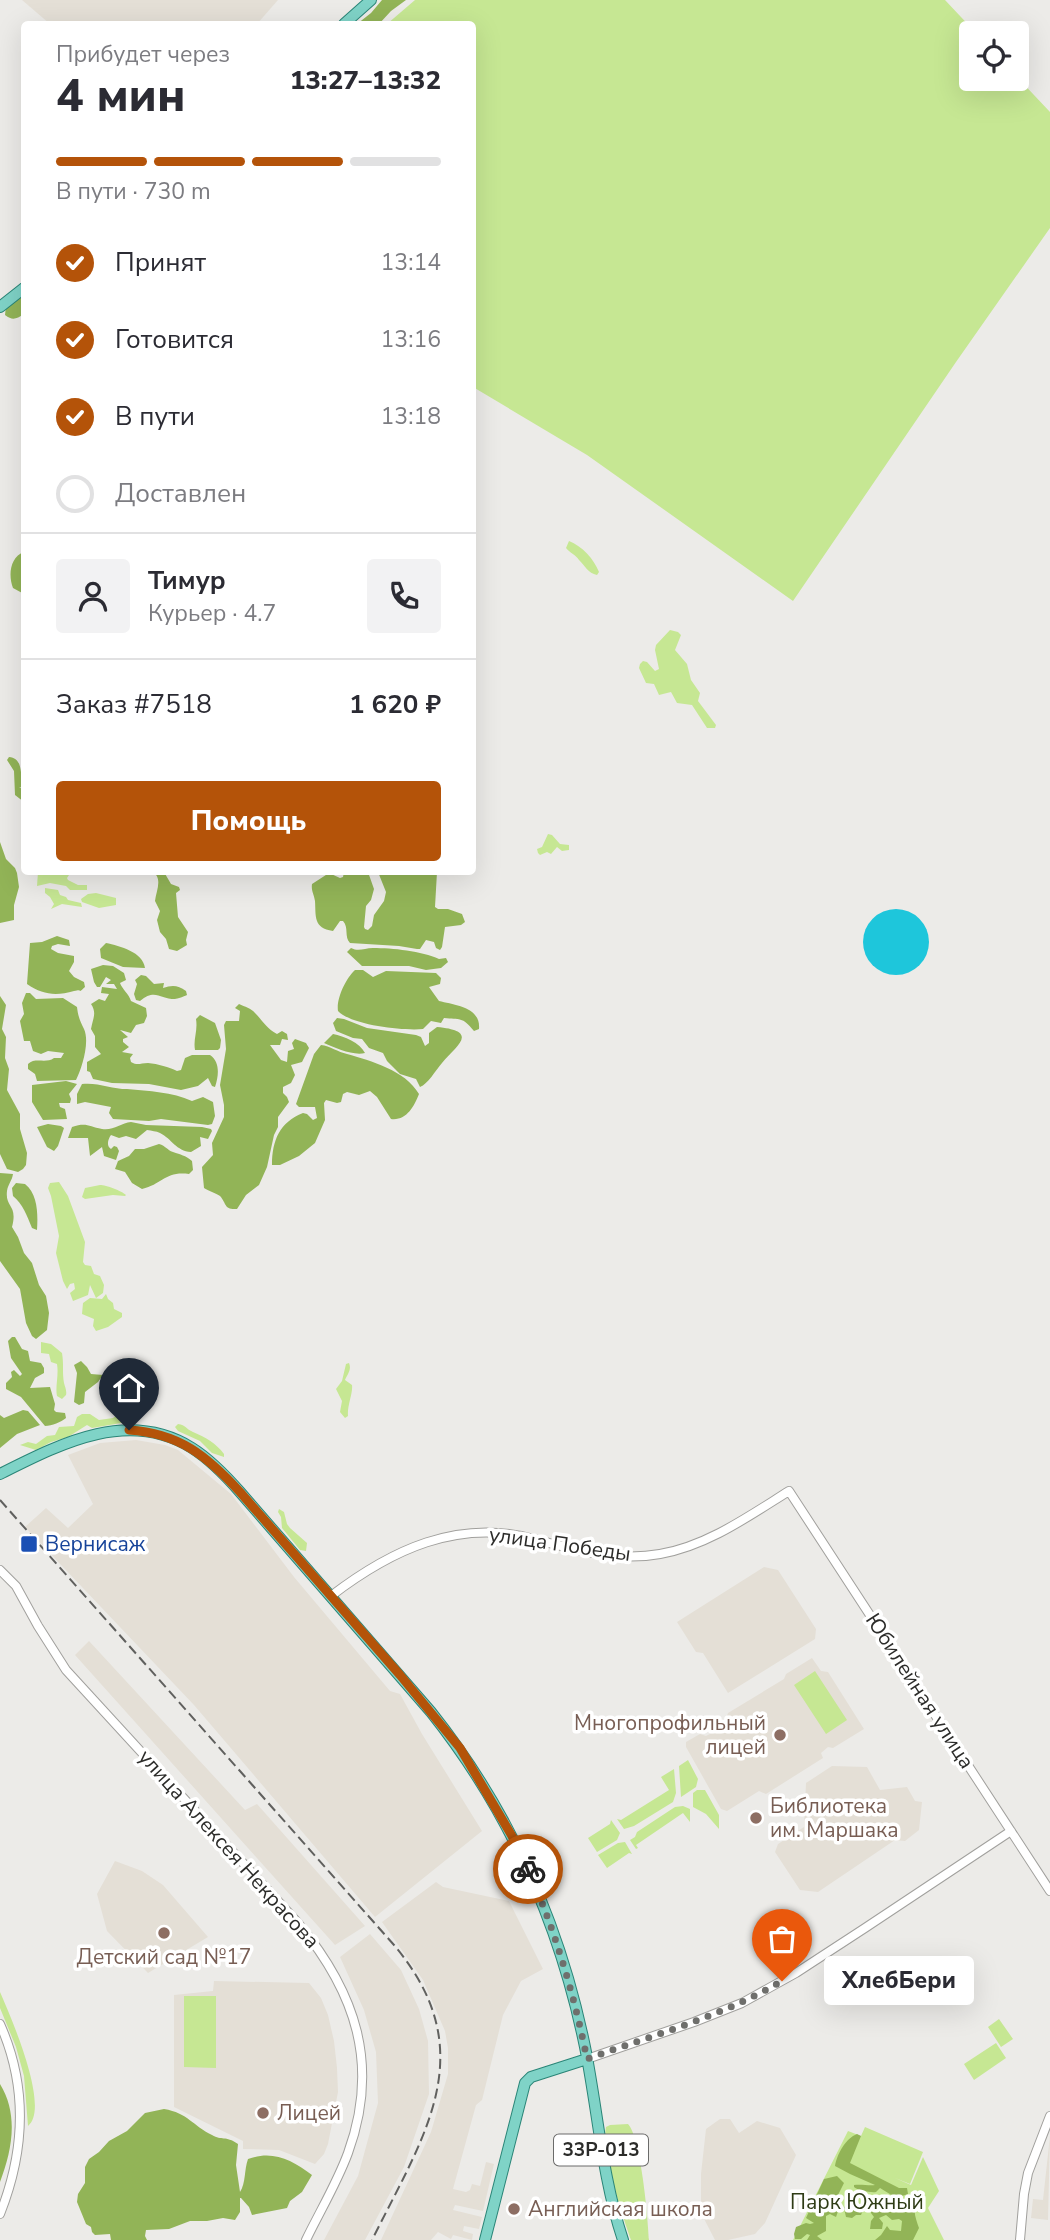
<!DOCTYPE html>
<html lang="ru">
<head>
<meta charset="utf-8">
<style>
	:root { --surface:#fff; --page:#f2f2f3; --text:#2b2b33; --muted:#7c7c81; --line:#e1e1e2; --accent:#b45309 }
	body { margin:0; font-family:"Nunito Sans",sans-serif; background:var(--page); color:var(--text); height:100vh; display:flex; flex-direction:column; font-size:26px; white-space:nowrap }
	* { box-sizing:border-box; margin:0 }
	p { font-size:23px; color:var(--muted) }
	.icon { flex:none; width:38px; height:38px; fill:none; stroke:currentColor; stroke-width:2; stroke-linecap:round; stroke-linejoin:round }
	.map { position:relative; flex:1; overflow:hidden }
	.drawer { position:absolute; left:21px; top:21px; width:455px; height:854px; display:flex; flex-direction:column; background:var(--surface); border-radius:7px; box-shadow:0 7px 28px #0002 }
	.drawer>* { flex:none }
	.fabs { position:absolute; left:959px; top:21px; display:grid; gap:14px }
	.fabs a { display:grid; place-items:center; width:70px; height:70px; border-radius:7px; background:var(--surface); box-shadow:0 7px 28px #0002; font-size:35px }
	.pin { position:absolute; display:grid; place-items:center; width:60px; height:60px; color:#fff; margin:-72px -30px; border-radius:50% 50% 50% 0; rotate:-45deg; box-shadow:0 0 7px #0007 }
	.pin .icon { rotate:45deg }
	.courier { position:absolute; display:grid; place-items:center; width:70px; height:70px; margin:-35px; border:5px solid #b45309; border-radius:50%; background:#fff; color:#222; box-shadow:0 2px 9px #0007 }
	.bubble { position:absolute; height:49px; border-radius:7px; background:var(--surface); box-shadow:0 7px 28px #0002; font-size:23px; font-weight:800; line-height:49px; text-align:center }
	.overview em { font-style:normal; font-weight:800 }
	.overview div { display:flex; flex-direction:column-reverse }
	.overview { display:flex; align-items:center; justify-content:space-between; height:119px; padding:0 35px }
	h1 { font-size:46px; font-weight:800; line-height:52px }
	.bar { display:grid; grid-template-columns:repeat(4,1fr); gap:10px 7px; align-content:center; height:84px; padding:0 35px }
	.bar i { height:9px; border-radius:5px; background:var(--line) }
	.bar .on { background:var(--accent) }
	.bar p { grid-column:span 4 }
	.line { display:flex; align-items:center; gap:18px; padding:0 35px; border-top:2px solid var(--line) }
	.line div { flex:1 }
	.round { display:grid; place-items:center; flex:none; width:74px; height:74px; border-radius:7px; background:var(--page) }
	ol { padding:0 35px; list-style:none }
	li { display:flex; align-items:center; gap:21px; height:77px }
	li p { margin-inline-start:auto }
	li .icon { padding:7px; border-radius:50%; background:var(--accent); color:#fff; stroke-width:4 }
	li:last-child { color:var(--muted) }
	li i { width:38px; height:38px; border:4px solid var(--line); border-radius:50% }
	.action { display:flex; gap:14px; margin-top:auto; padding:14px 35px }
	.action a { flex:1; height:80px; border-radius:7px; background:var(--accent); color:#fff; font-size:28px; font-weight:800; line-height:80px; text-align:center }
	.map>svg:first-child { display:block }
</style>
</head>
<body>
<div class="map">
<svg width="1050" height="2240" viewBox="0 0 1050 2240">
	<rect width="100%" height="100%" fill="#ecebe8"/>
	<path fill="#e4dfd6" d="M22,0H278L257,24H50Z
		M136,1440L165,1445L178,1450L231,1494L294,1577L390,1691L400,1694L422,1734L482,1831L375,1917L194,1705L25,1527L46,1508L68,1528L93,1504L68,1455L100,1443Z
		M764,1567L778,1570L816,1629L815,1639L728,1693L703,1653L696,1652L677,1622Z
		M89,1641L245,1810L257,1804L365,1926L335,1945L75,1655Z
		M812,1658L821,1671L828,1672L864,1729L833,1748L828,1747L821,1753L823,1758L766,1794L759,1791L727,1811L721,1809L686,1747V1742L700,1734L706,1736L723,1727L728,1713L784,1679L786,1674Z
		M832,1766L867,1767L880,1790L907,1787L915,1801L922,1802L919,1830L905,1841L895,1840L818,1892L800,1890L775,1852L778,1844L804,1827L806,1783Z
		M115,1861L142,1871L163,1885L208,1937L148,1973L107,1931L97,1894Z
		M436,1882L443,1887L509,1901L543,1969L521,1981L503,2015L482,2100L476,2105L453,2189L466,2192L470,2190L472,2184L480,2186L486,2162L494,2164L483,2211L455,2205L453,2210L482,2217L479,2229L464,2226L463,2231L473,2234L472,2240L453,2235L451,2239L438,2232L431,2240H381L431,2132L448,2074V2048L445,2031L423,1980L382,1922Z
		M370,1934L401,1970L419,2009L428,2041L429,2094L404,2167L365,2240H324L358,2176L378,2103L376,2052L364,2010L340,1957Z
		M214,1981L309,1983L321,1998L328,2015L334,2041L337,2068L338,2092L328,2144L324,2154L315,2164L279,2150L243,2149V2141L174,2107V1995L213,1991Z
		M720,2119H730L739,2133L757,2121L780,2128L796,2155L765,2223L755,2234L728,2240H715L701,2213V2174L706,2129Z
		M1050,2136L1048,2220L1031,2218L1033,2199L1043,2200Z"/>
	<path fill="#c6e793" d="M415,0H945L976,33H971V79H1017V77L1050,112V228L956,362L793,601L587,455L473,387L472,24H387Z
		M569,541C582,546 594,559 599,572L597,575C588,573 585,566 579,560C576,555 570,553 566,548Z
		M670,630L678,632L681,635L675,650L687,664L691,680L700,693L698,701L716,725L715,728H707L692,705L677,703L671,692L659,695L654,684L646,683L639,668L640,664L643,661L647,662L655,671L659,669L655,650L656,645Z
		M548,834L552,835L560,844L569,845V850L562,851L557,847L551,854L547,852L540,855L538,853L537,849L542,847Z
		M38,872H84L69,875L67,878L68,880L78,885H87V890H70L66,886L50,883L37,886Z
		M45,888L58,890L60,895L66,897L68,900L81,903L82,907L62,904L51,909L54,904L50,897L45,893Z
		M96,893L116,898V905L99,908L82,902L81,899L88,894Z
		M59,1182L68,1196L85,1242L83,1262L85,1265L91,1266L94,1274L100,1276L104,1285L103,1293L96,1298L90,1285L88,1295L73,1301L70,1293L75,1289L74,1283L70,1284L67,1289L63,1281L56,1253L59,1236L51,1196L48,1188L50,1183Z
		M100,1185C106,1185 122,1191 126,1195L125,1196L113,1195L85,1199L82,1197L85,1188Z
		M106,1294L108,1299L113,1303L114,1309L122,1313V1317L108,1327L96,1331L93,1326L94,1319L82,1314L83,1303L90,1298L102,1299Z
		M41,1342L51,1344L62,1353C64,1365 62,1372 64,1383C65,1387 67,1391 66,1395L62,1399L57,1396C55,1387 59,1375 57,1364L51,1362L49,1354L41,1353Z
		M349,1363C352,1370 347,1375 345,1380L352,1385C353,1394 347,1405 348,1416L345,1418L340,1412L342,1401L336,1389L342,1381L346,1364Z
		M125,1409L138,1410L140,1412L136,1416L135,1424L127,1422L92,1428L87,1425L68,1437L51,1442L36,1450L20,1445L28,1442L36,1444L47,1436L55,1435L59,1427L74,1426L77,1417L82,1414H90L99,1420L113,1418Z
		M178,1424C186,1425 186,1429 193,1432C205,1437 216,1443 224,1454V1457L212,1453L200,1441L178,1431L175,1427Z
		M279,1509L284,1512L287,1524L290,1528L307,1543L306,1551L300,1550L282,1528L281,1517L278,1512Z
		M815,1671L847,1720L826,1734L794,1685Z
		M688,1760L698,1779L696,1787L681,1797L679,1766Z
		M674,1769L676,1793L673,1802L634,1826L624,1829L617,1819L621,1820L669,1790L661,1777Z
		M697,1790H705L719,1815V1829L706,1814L693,1807V1793Z
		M683,1806L690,1809V1822L683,1813L636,1845L638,1848L636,1849L630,1840L635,1837L637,1832L675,1807Z
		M611,1820L620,1833L617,1840L597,1852L588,1838L610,1824Z
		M625,1842L632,1854L629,1853L607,1868L598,1855L618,1843Z
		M0,1992C10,2015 51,2108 28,2126L24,2076L16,2047L0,2008Z
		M184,1996H216V2068L184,2067Z
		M999,2019L1013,2039L1001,2047L988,2027Z
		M996,2043L1006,2058L974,2080L964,2064Z
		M628,2124C641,2138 648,2218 649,2240H631C622,2214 601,2152 606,2127L610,2125Z
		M865,2127L923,2152L910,2184L895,2178L911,2185L923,2157L939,2191L928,2208L944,2240H793L848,2131L861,2136Z"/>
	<path fill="#92b457" d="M382,0H406L391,11L379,24H357L371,13Z
		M24,292V314C16,319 13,321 5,315L6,306Z
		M24,552V594L13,588C8,575 10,557 24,552Z
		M9,757C18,758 20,764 21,772H24V777L22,778L24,781V788L19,787L24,790V802L15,795L14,771L7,760Z
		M0,842L6,859L15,868L17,873L19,887L14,905V920L0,923Z
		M153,872H164L171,884L179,887L180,890L176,893L178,917L188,932L186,940L187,945L177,951L169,949L166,939L160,932L157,920L160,911L155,901C156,891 163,879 153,872Z
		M344,872H368L374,889L371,900L366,906L364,927L365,929L368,930L372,926L374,915L384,901L386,892L378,872H437L435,907L438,909H448L462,914L465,922L461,925L445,927L442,947L440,950L436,948L434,942L426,940L420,949H417L399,946L350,943C344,937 349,927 343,921H340L333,931C313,928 316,916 315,901C314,894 311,891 312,884L329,873L340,878L343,877Z
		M57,936L69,940L70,946L58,944L52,946L51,949L58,953L74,956V962L69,971L74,977L84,982L85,987C76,995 85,988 74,991C56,996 43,995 27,984L30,943L42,942Z
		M106,943C120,946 143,952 145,968L123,967L101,958L100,949Z
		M351,948C359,952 364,948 373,948C392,948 422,951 439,959L446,958L448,962L441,968L426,970L409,966H362L347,952Z
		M103,965L113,966L124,973L126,980L120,983C122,989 129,994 131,1001L146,1008L147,1016L144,1023L136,1025L131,1033L120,1030L128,1037L123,1039V1042L129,1047L122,1052L133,1054L130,1058L131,1062C138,1066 140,1063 148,1063C158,1064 169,1067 177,1071L181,1070L185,1058L192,1055H210C220,1062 219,1075 215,1087L212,1086L208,1078L198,1086L181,1090L149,1084L112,1083L93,1079L90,1072L87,1071V1062L101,1054L95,1047V1036L91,1029C93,1018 97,1013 91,1004L99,999L105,1001L109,994L101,993L102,987L117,989L114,984H106L111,980L106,977L100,987H97L94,982L91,969Z
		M355,970H363L373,977L386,971L436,973L441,978L440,984L429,987L439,1001C455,1005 481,1007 479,1029L474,1031C462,1016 460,1020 444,1018L441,1023L431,1021L423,1029C403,1031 351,1025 338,1011C336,999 346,978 355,970Z
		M141,975L146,976L154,984L164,983L163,988C172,985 178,985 186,991L187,995C185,996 177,999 175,999C160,999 155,988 140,1001L136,1000L134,994L137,984L135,980Z
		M26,993H30L36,999L63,998L77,1007C78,1016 80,1021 84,1029C90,1042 82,1068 76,1080L37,1081L35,1074L28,1069V1064C35,1057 46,1064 54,1058H61L64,1053L48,1051L41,1054L33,1051L30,1041H24L20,1021L24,1014L22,1003Z
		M0,996L6,1005L2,1029L6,1037L5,1058L9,1069L7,1090L20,1114V1129L27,1153L26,1165L23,1169L18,1172L7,1169L0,1154Z
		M239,1004C245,1007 251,1008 255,1013C263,1021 266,1028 277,1034L282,1031L287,1034L288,1040L282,1039L280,1045H270L281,1060L287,1062L288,1051L294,1049L292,1043L295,1039L306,1043L309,1048L302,1062L291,1065L295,1075L291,1083L283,1087V1093L287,1097L289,1102L278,1117V1127L274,1135L267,1167L259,1185L246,1195L237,1209C224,1210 227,1204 220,1196C216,1193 208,1191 204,1188L202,1167L213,1155L212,1143L224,1117V1105L220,1085L226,1049L224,1025L226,1021H239L240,1011L235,1008Z
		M200,1015L215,1023L221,1040L220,1048L218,1050H195C193,1039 198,1031 196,1019Z
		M337,1018L344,1019L367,1028L416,1035L421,1037L425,1046L429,1043V1033L437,1027C481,1031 456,1046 442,1063C435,1071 428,1084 420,1087L416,1079L400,1074L387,1061L383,1053L369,1048L362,1039L353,1038L336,1031L333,1023Z
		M333,1034C344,1036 360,1043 365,1053C353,1056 336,1048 324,1043Z
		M321,1045C330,1046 338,1052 347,1054C371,1061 405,1070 419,1094C414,1107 406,1121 391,1119L377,1097L370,1091L359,1095L347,1092L343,1094L341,1102L337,1103L326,1100L324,1103L325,1120L315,1143L299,1156L280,1165H272C272,1140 280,1122 303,1113L307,1114L313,1120L317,1118L315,1107H299L296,1104L314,1054Z
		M66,1081L77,1084L69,1094L71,1099L70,1103H59L60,1107L65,1109L67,1119L43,1120L32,1102V1085Z
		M82,1084C97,1082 112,1089 127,1089C149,1091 172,1092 192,1101L203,1097L213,1102L215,1116L212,1124L208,1125L161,1119L149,1121L113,1119L109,1113L111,1107L85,1102L77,1104V1094Z
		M131,1122L146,1125L202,1127L211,1129L212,1131L208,1139L200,1137L201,1146L191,1152C176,1151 172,1139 160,1133C156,1131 152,1131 147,1130L136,1139L126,1136L119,1138L111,1135C108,1139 106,1146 111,1149L114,1146L117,1147L119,1151L116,1160L104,1156L102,1147L90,1156L88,1138H68L72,1127C87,1122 89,1127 102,1129C113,1131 121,1123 131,1122Z
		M48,1124L61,1126L64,1128L58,1146L54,1151L47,1147L37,1127Z
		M159,1144C166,1146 167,1150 173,1152C181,1155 185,1155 192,1161L193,1170L189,1174C165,1171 163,1184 142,1189L132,1183L125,1172L115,1169L118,1161L129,1156L135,1149H144Z
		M0,1173L13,1174C12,1181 8,1184 7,1191C5,1208 18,1204 12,1227L18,1237L24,1253L32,1263L39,1285L46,1296L49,1313L47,1330L36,1339L32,1336L26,1323L20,1289L0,1261Z
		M16,1183L25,1184C38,1194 38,1215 37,1230L32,1228C27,1216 23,1204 13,1196L12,1188Z
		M12,1337H15L22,1349L28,1351L30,1361L41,1363L44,1368V1373L35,1378L30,1388L50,1387L55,1404L54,1410L56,1412L65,1413L66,1418C61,1422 52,1426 45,1426L21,1397L6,1389V1383L12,1377L11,1372L14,1370L20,1376L22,1374L11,1358L8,1341Z
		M81,1361L87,1367L91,1374L103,1375L98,1382L85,1392L84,1403L79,1405L74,1402L77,1373L74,1365Z
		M23,1410L28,1411L40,1425L17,1434L0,1448V1415L4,1418Z
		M0,2084C19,2115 12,2150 0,2182Z
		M164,2109C188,2113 193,2126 212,2135C222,2141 225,2135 238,2144L236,2165L240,2192C246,2183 244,2170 248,2159C273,2150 292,2160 312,2175L302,2192L290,2201L287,2208L252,2215L249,2207L241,2198H240V2212L235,2220L223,2218L207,2221H190L169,2229L146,2230L145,2236L147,2240H111L110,2234L95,2235L92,2232L91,2227L86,2224L77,2202L78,2194L85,2183V2167L89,2159L99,2152L109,2141L127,2131L145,2113Z
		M857,2134L861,2136L850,2163L899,2188H907L908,2194L899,2197L908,2205L914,2197L917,2198L919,2201C911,2208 916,2219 919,2228L913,2240H875L881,2235L887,2226L890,2230L901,2231L902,2221L899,2219L892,2220L886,2215L879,2218L883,2223L882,2229H870L871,2221L874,2217L871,2213V2207L864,2208L861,2215H856L852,2218L846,2217L844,2208L848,2198L853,2199L848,2205L851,2209L859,2208L862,2200L873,2199V2206L878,2210L883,2206L881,2201V2198L893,2196L880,2188L876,2192C871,2193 857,2190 854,2187V2185C861,2184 870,2186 875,2185L850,2174L835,2166C837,2154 846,2138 857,2134Z
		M837,2176L844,2183L835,2201L836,2202L840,2199L842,2200L836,2217L830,2214L826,2216V2231L817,2236L822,2240H807L810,2235L807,2234L801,2239H795L794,2234L796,2227L806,2223L810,2224L814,2223L806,2218L824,2179Z"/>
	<path fill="#1ec6db" d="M863 942a33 33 0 1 1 66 0a33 33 0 1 1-66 0Z"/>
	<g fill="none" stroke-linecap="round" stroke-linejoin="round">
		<defs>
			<path id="minor" d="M0,1570L16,1586L38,1626L66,1670L298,1923C356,1993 380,2065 348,2153C337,2183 320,2211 306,2240
				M331,1596C391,1550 458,1518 534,1539C575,1550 617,1562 660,1554C707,1546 749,1516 789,1491L1050,1891
				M0,2024C28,2087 25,2151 0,2214
				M587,2059L694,2022L742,2003L796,1973L865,1928L1011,1831
				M1020,2240L1024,2194L1028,2173L1050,2116"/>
			<path id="major" d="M344,24L371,0
				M0,307L24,288
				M0,1474C60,1444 128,1408 192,1448C211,1460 226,1476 240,1492L431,1712C509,1810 560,1925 585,2047C598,2112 602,2177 623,2240
				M485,2240L525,2083L531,2077L587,2059"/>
		</defs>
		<use href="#minor" stroke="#a1a09d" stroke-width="10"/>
		<use href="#major" stroke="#2a8577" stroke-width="12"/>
		<use href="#minor" stroke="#fff" stroke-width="8"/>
		<use href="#major" stroke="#7fd3c7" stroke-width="10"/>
		<path stroke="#60605e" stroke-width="2" stroke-dasharray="10 5" stroke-linecap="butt" d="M0,1500L394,1945C484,2052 424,2135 372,2240"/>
	</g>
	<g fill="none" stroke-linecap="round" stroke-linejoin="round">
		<path stroke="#6f6f6c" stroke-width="7" stroke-dasharray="0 12.6" d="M528,1869C555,1930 574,1994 587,2059C653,2035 721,2017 782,1981"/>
		<path stroke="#b45309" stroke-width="9" d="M129,1430C179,1433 207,1456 240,1492L400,1675L460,1748L512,1836L528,1869"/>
	</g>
	<rect fill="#1a4fb4" stroke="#fff" stroke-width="2.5" x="20" y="1535" width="18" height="18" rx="3.5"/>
	<g fill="#8d6e63" stroke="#fff" stroke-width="2.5">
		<circle cx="780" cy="1735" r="7"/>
		<circle cx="756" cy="1818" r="7"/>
		<circle cx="164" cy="1933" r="7"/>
		<circle cx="263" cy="2113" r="7"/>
		<circle cx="514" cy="2209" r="7"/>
	</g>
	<g text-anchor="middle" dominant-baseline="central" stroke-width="7" stroke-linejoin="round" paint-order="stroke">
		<rect fill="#fff" stroke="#6b6b6a" stroke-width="2" x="554" y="2134.5" width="94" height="31" rx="5"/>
		<g font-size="19" font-weight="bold" fill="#2c2c2a">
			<text x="601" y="2150">33Р-013</text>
		</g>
		<g font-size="21" fill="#164399" stroke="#fff" text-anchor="start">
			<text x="45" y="1544">Вернисаж</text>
		</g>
		<g font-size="21" fill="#2c2c2a" stroke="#fff">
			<text transform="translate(560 1544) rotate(8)">улица Победы</text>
			<text transform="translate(920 1691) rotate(57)">Юбилейная улица</text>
			<text transform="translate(229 1849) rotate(48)">улица Алексея Некрасова</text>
		</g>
		<g font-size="21" fill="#785e54" stroke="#fff" text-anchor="start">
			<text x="766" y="1723" text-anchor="end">Многопрофильный<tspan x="766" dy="24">лицей</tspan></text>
			<text x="770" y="1806">Библиотека<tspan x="770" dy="24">им. Маршака</tspan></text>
			<text x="164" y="1957" text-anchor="middle">Детский сад №17</text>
			<text x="277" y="2113">Лицей</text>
			<text x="528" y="2209">Английская школа</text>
		</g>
		<g font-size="21" fill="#2f3c16" stroke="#fff">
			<text x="857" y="2202">Парк Южный</text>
		</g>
	</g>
</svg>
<div class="fabs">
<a><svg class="icon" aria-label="locate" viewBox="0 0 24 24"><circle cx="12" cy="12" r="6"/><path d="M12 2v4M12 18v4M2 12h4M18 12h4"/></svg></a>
</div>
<div class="pin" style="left:782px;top:1981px;background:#ea580c"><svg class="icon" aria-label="bag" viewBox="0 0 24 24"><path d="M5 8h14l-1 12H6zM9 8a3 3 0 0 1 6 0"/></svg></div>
<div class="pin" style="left:129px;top:1430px;background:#1f2937"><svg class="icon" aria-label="home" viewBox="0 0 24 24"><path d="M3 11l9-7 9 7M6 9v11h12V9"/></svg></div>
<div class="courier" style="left:528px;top:1869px"><svg class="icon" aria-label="bike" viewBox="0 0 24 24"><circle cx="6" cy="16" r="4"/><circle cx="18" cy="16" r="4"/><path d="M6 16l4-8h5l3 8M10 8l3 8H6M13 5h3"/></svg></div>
<div class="bubble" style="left:824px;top:1956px;width:150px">ХлебБери</div>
<section class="drawer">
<div class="overview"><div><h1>4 мин</h1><p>Прибудет через</p></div><em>13:27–13:32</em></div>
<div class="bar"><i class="on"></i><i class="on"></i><i class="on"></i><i></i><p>В пути · 730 m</p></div>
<ol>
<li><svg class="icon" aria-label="check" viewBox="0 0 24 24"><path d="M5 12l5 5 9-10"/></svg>Принят<p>13:14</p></li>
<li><svg class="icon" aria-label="check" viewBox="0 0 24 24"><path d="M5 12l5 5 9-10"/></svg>Готовится<p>13:16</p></li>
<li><svg class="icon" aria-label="check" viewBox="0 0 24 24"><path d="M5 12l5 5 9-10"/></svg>В пути<p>13:18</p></li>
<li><i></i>Доставлен</li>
</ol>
<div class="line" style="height:126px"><a class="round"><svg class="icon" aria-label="person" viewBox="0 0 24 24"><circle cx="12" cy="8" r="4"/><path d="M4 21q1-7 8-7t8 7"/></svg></a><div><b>Тимур</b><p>Курьер · 4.7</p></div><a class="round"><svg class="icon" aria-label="phone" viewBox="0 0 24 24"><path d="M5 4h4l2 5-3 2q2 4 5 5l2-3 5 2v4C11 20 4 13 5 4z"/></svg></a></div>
<div class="line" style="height:91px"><div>Заказ #7518</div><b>1 620 ₽</b></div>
<div class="action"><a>Помощь</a></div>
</section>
</div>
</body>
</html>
